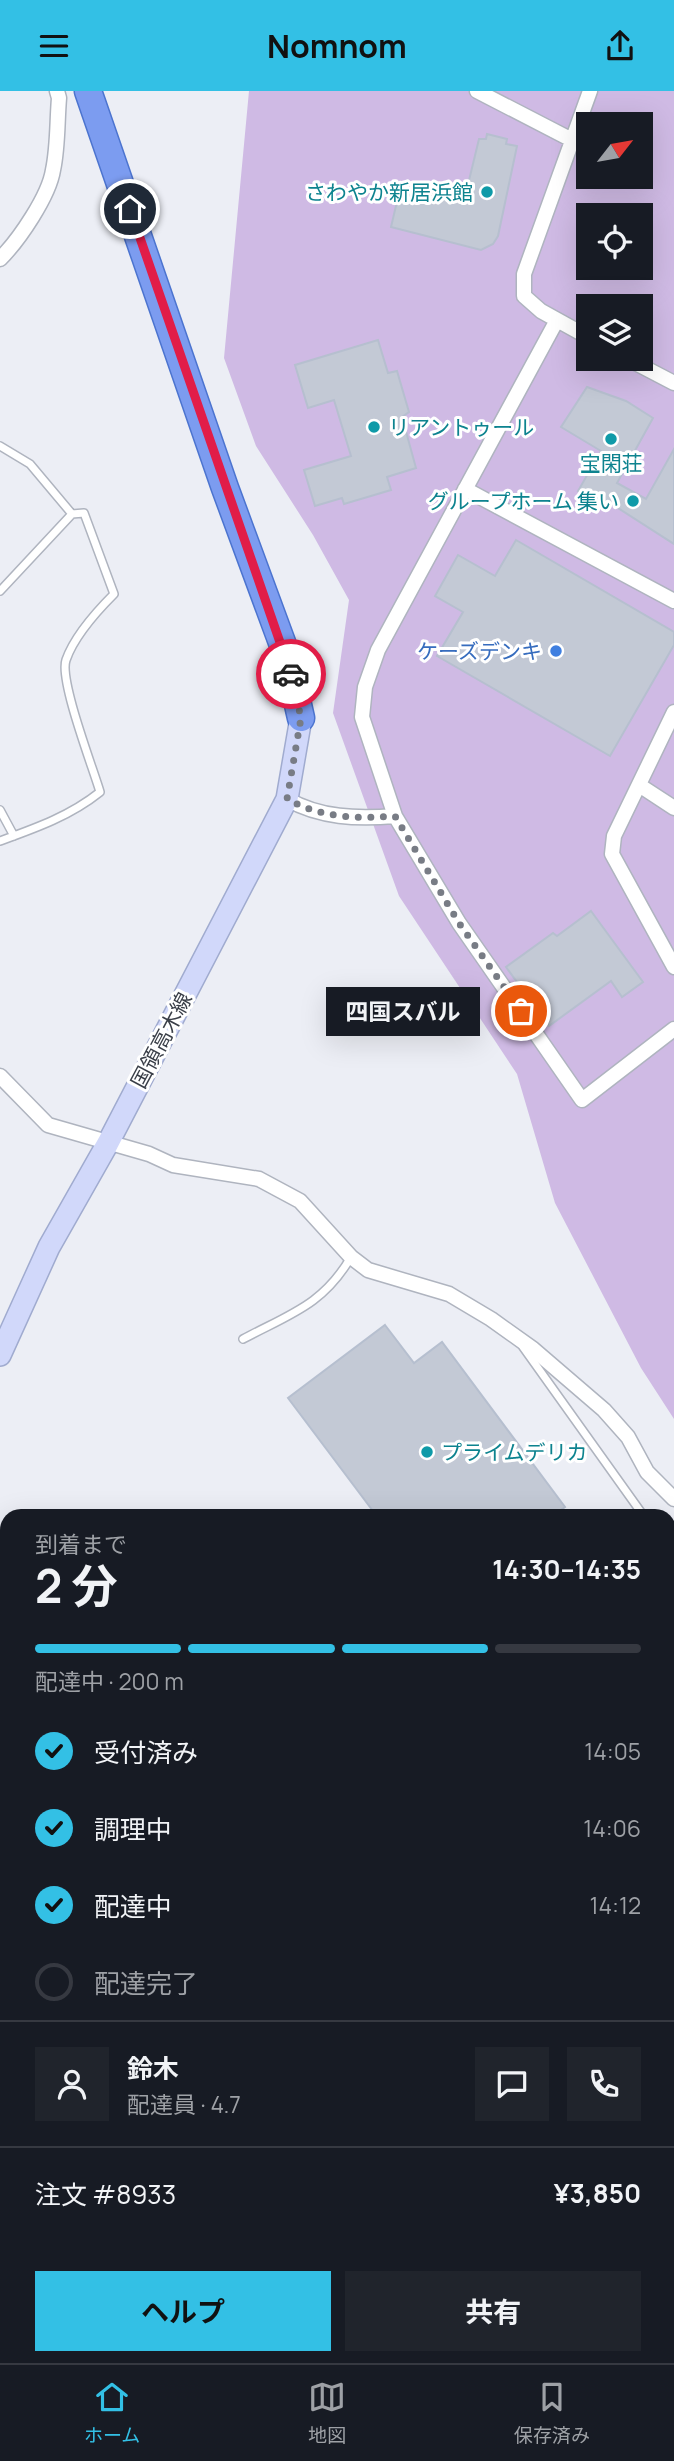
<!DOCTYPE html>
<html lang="ja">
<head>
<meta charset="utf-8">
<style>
	:root { --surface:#171b24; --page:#20242c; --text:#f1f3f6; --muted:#9ea1a6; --line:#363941; --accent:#33c0e5 }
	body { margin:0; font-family:Manrope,"Noto Sans JP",sans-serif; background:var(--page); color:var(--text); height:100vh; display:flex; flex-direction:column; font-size:26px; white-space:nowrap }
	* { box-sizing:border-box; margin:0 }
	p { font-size:23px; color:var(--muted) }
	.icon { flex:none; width:38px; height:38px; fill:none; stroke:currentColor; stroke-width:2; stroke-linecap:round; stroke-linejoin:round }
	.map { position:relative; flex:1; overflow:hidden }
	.sheet { position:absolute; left:0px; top:1418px; width:676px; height:856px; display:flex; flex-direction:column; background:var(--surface); border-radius:21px 21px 0 0; box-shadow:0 7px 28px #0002 }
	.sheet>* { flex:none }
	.needle { width:46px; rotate:59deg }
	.buttons { position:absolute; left:576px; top:21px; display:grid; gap:14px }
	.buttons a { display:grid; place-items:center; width:77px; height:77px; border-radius:0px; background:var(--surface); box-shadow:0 7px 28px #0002; font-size:35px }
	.pin { position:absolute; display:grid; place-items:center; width:60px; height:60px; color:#fff; margin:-30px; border:4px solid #fff; border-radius:50%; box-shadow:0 2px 7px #0007 }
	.courier { position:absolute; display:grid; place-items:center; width:70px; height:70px; margin:-35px; border:5px solid #e11d48; border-radius:50%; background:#fff; color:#222; box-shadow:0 2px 9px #0007 }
	.bubble { position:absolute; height:49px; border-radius:0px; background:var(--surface); box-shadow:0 7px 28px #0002; font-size:23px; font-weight:700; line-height:49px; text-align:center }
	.head em { font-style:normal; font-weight:700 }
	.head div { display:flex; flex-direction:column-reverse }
	.head { display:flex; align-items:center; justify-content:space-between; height:119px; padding:0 35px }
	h1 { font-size:46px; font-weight:700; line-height:52px }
	.bar { display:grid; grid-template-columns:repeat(4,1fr); gap:10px 7px; align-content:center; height:84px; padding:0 35px }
	.bar i { height:9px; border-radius:5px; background:var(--line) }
	.bar .on { background:var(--accent) }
	.bar p { grid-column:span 4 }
	.line { display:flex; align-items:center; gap:18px; padding:0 35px; border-top:2px solid var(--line) }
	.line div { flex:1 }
	.round { display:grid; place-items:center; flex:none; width:74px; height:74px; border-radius:0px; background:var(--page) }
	ol { padding:0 35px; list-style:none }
	li { display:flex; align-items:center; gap:21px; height:77px }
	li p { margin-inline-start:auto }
	li .icon { padding:7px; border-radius:50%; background:var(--accent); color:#111; stroke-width:4 }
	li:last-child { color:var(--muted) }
	li i { width:38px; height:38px; border:4px solid var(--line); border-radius:50% }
	.primary-button { display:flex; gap:14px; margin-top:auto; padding:14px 35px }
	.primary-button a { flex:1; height:80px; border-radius:0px; background:var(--accent); color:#111; font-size:28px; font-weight:700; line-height:80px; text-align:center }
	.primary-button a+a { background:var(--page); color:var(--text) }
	header { display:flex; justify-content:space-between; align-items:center; height:91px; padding:0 35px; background:var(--accent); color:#111; font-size:32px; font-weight:700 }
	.tab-bar { display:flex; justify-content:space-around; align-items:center; height:98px; border-top:2px solid var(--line); background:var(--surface); font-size:19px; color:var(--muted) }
	.tab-bar a { display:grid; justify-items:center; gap:4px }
	.tab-bar .on { color:var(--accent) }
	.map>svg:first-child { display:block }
</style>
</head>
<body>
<header><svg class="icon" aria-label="menu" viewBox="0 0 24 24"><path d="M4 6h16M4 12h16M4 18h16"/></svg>Nomnom<svg class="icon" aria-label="share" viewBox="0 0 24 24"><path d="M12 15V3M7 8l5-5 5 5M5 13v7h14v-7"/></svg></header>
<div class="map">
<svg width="674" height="2272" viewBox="0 0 674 2272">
	<rect width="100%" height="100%" fill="#eceef5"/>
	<path fill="#cfbae4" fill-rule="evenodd" d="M249,0H674V1328L641,1277L555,1112L517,983L399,805L333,622L349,509L313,444L256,355L224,267ZM588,33H640V86H588ZM588,124H640V177H588ZM588,215H640V268H588Z
		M674,2156V2272H436L437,2266H668L669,2157Z"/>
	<path fill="#c3c9d5" stroke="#b6bfcf" stroke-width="2" d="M487,43L507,48L506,53L517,55L498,145L493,153L481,159L391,136L399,102L421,107L423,99L464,110L479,48H486Z
		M378,249L388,282L397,280L409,321L402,326L416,377L387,386L391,399L344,413L342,407L315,415L304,379L351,365L334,309L308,317L295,274Z
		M587,296L626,310L653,327L617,392L646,408L674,358V453L607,410L605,414L578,400L601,360L561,336Z
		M516,449L674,541V554L610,665L437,565L463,521L435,505L458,464L495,485Z
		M591,820L643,891L622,906L611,890L549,935L506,876L553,842L557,845Z
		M385,1234L414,1272L442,1251L565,1416L554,1424H376L288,1307Z"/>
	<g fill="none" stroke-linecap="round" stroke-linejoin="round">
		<defs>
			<path id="lane" d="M0,355L30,373L72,423
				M0,500L72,423L84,422L114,503C97,520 74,546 66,569C59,589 93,677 100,701C70,725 36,737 0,750
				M0,719L14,745
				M243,1248C290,1223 323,1214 351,1166
				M523,1256L643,1424"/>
			<path id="street" d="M477,0L572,49
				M0,168C19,149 49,105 53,79C58,56 57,31 59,7L57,0
				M557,229L378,559L365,596L362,626L395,725L459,832L582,1009L674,938
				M588,246L541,220L524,205V183L590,0
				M628,268L674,292
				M465,398L674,510
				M674,621L614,745L612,763L674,876
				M639,694L674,717
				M287,708C320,727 357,728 395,725
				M0,985L48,1034L149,1063L173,1074L259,1088L300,1110L351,1166L368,1179L449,1203L491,1228L533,1258L604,1319L628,1346L647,1381L674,1408
				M668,1712L674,1710
				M668,1776H674
				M668,1820L674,1819
				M668,1907H674
				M668,1992H674
				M0,2015L7,2010
				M0,2025L7,2035
				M668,2088L674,2087
				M156,2266L160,2272"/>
			<path id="secondary" d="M0,1264L49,1156L108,1052L287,708L301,627"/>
			<path id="highway" d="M88,0L225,397L287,565L301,627"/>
		</defs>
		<use href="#lane" stroke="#afb4bf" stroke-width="10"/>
		<use href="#street" stroke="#afb4bf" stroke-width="17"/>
		<use href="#secondary" stroke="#a0abcf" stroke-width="24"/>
		<use href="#highway" stroke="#4c74cf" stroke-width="29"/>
		<use href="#lane" stroke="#fff" stroke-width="7"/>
		<use href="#street" stroke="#fff" stroke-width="14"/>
		<use href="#secondary" stroke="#d1d8fa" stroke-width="21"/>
		<use href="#highway" stroke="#7c9cf0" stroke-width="26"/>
	</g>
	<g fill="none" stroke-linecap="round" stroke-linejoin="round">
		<path stroke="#787c85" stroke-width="7" stroke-dasharray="0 12.6" d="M291,583L301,627L287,708C321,727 357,728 395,725L459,832L521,920"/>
		<path stroke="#e11d48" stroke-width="9" d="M130,118L291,583"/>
	</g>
	<g fill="#0f9aa8" stroke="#fff" stroke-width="2.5">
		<circle cx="487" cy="101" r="7"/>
		<circle cx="374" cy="336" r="7"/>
		<circle cx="611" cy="348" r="7"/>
		<circle cx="633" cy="410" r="7"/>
		<circle cx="427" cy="1361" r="7"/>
	</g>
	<circle fill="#3f7fe0" stroke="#fff" stroke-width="2.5" cx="556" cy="560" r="7"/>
	<g text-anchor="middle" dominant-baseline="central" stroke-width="6" stroke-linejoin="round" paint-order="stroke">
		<g font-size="21" fill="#0d838f" stroke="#fff" text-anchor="end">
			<text x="473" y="101">さわやか新居浜館</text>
			<text x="388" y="336" text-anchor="start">リアントゥール</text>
			<text x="611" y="372" text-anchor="middle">宝閑荘</text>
			<text x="619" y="410">グループホーム 集い</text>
			<text x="441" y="1361" text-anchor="start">プライムデリカ</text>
		</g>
		<g font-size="21" fill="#366cbe" stroke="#fff" text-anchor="end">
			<text x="542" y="560">ケーズデンキ</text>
		</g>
		<g font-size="21" fill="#3a3f48" stroke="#fff">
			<text transform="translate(161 949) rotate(-62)">国領高木線</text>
		</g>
	</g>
</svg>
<div class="buttons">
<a><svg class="needle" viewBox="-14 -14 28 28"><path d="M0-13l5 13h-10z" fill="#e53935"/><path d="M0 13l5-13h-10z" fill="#9ea1a6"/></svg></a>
<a><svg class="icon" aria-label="locate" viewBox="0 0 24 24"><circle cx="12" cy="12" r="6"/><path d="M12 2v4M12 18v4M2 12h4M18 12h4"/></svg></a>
<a><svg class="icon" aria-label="layers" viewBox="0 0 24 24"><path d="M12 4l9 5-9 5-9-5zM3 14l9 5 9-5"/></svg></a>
</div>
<div class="pin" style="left:521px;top:920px;background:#ea580c"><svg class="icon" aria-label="bag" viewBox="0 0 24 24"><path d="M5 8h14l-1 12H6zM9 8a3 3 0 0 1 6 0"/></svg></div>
<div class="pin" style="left:130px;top:118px;background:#1f2937"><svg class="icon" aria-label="home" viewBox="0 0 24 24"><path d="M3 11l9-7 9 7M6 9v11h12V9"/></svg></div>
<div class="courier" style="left:291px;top:583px"><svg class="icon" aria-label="car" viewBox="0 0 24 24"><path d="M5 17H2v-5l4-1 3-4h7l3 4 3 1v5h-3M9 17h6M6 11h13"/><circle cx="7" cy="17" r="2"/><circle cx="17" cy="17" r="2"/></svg></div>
<div class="bubble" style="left:326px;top:896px;width:154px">四国スバル</div>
<section class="sheet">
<div class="head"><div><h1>2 分</h1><p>到着まで</p></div><em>14:30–14:35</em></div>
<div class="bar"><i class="on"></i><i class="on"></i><i class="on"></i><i></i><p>配達中 · 200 m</p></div>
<ol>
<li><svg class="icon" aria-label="check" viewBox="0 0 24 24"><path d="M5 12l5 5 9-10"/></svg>受付済み<p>14:05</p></li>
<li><svg class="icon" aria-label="check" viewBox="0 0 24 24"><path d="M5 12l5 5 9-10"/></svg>調理中<p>14:06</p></li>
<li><svg class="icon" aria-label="check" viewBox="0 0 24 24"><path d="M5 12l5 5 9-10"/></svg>配達中<p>14:12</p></li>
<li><i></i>配達完了</li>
</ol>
<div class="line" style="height:126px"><a class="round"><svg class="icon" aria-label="person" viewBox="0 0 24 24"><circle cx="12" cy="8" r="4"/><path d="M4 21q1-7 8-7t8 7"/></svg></a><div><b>鈴木</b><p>配達員 · 4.7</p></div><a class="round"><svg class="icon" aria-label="chat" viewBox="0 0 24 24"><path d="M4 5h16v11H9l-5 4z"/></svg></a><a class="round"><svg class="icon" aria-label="phone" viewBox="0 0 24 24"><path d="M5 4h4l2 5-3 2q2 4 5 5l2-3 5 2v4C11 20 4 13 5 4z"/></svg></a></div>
<div class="line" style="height:91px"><div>注文 #8933</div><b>¥3,850</b></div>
<div class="primary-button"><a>ヘルプ</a><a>共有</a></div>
</section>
</div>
<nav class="tab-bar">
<a class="on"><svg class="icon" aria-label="home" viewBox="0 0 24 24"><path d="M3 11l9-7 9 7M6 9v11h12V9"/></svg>ホーム</a>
<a><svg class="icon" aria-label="map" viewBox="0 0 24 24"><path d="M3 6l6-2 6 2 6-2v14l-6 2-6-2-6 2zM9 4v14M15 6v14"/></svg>地図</a>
<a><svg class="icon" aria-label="saved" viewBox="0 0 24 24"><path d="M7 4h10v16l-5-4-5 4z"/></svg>保存済み</a>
</nav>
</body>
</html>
